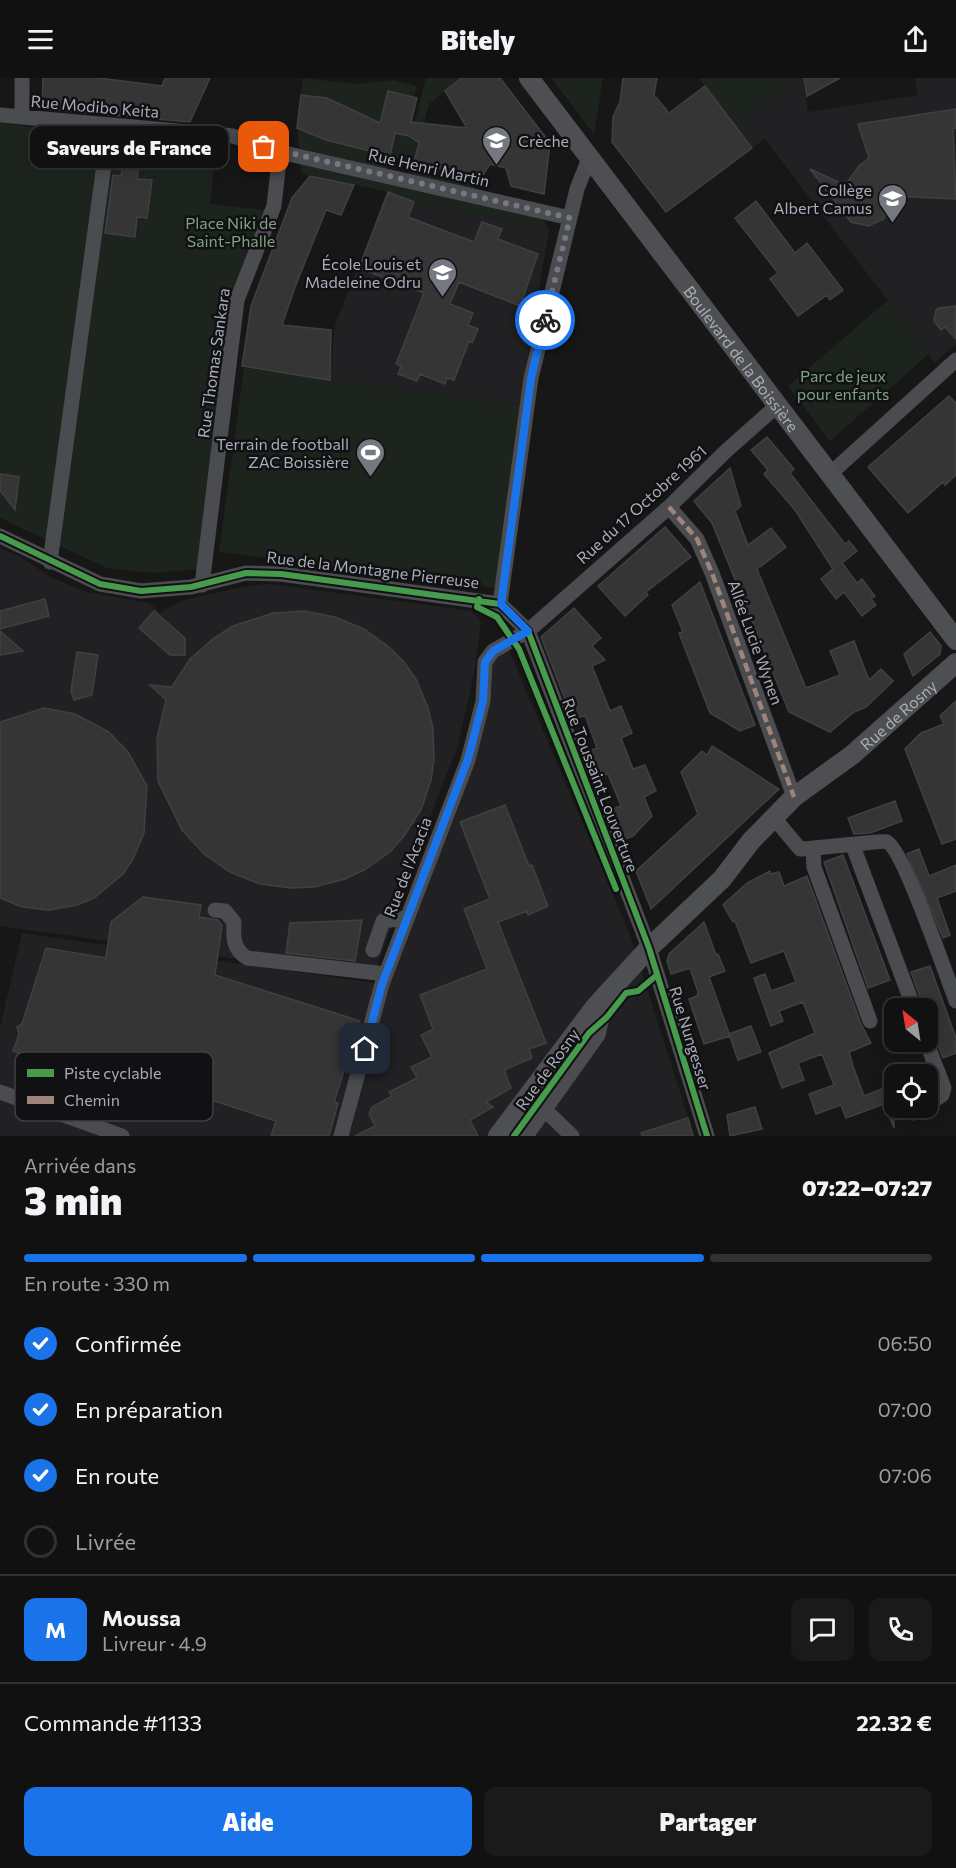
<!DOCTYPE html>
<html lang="fr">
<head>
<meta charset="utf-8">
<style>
	:root { --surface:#111; --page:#1a1a1a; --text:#f1f3f6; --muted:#9c9d9f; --line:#303131; --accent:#1a73e8 }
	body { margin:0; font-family:Commissioner,sans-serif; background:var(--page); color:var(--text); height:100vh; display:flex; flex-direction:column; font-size:22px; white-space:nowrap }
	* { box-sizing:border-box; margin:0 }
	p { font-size:20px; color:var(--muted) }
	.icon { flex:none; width:33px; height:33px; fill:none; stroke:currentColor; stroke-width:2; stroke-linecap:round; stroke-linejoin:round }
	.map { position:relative; height:1058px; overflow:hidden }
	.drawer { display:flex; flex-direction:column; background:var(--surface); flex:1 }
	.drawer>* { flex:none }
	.needle { width:39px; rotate:330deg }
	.tools { position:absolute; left:884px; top:920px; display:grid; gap:12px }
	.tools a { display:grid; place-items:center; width:54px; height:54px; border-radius:12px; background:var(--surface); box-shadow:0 3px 15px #0003,0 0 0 2px var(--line); font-size:30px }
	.pin { position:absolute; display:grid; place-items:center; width:51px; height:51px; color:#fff; margin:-26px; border-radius:12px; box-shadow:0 3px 9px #0006 }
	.courier { position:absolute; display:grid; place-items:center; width:60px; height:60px; margin:-30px; border:4px solid #1a73e8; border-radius:50%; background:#fff; color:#222; box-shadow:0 2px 8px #0007 }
	.bubble { position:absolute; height:42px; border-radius:12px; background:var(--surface); box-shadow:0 3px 15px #0003,0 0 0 2px var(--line); font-size:20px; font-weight:800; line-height:42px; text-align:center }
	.overview em { font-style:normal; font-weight:800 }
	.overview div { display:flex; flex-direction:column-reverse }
	.overview { display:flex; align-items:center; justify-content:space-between; height:102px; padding:0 24px }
	h1 { font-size:39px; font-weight:800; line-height:45px }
	.bar { display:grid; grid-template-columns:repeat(4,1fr); gap:9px 6px; align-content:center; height:72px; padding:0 24px }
	.bar i { height:8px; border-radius:4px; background:var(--line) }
	.bar .active { background:var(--accent) }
	.bar p { grid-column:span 4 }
	.line { display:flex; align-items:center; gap:15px; padding:0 24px; border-top:2px solid var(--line) }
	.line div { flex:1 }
	.round { display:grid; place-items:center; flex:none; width:63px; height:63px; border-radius:12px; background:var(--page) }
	ol { padding:0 24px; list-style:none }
	li { display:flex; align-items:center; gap:18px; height:66px }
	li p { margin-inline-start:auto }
	li .icon { padding:6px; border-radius:50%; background:var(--accent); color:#fff; stroke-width:4 }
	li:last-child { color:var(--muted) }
	li i { width:33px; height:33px; border:3px solid var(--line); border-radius:50% }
	.action { display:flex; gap:12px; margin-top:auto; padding:12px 24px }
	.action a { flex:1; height:69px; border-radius:12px; background:var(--accent); color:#fff; font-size:24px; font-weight:800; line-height:69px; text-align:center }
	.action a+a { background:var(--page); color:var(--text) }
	header { display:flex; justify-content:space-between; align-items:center; height:78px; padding:0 24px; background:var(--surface); font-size:27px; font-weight:800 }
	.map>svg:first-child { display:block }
</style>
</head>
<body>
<header><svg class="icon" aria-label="menu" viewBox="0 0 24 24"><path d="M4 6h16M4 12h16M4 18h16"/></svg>Bitely<svg class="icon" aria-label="share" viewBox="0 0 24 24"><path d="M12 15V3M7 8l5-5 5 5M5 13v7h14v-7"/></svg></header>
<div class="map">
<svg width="956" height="1058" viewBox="0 0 956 1058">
	<rect width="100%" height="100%" fill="#171717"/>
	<path fill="#212123" d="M699,0H803L808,34L918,17L915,0H956V266L935,285L765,61L752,70Z
		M388,114L414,124L549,151L520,326L330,302L335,247Z
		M0,470L21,479L50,499L87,514L150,525L160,535L180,523L242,509L270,506L472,533L481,544L475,591L458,668L437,720L373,900L0,848Z
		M506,565L630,857L694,1058H0V950L22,855L382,906L468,682L485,584Z"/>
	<path fill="#1d241e" d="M303,0L356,6L393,2L417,8L414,19L388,13L380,45L324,26L300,24Z
		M426,0H462L429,26L414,84L481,100L473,113L411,98L414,84L390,78L386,92L299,70L297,50L326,62L389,78L395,55L411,59Z
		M551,0H603L594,56Z
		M699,0H788L791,4L735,47Z
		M0,45L216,71L210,126L267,132L231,221L198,491L153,495L107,490L0,440Z
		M308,85L541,139L549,151L414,124L388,114L302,95L301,87Z
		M888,222L929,276L830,363L788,308Z
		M244,290L520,326L496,510L219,474Z"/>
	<path fill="#353536" stroke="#3f4043" stroke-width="1.5" d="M43,0H99L162,8L165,0H210L190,44L42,31Z
		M462,0H500L550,65L544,116L511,108L506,90L490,86L481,100L414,84L419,65L409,58L395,55L390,78L326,62L297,50L301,17L327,20L380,45L388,13L417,20L411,44L467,50L445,13Z
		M623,0H657L654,17L669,35L705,8L752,70L666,134L612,64L613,39L620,24Z
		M804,0H840L807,18Z
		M956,31V50L953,51L956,121L893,118L884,141L868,148L851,144L810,91L845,107L859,88L869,80L858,46Z
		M123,83L139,85L137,101L152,102L147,140L137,139L135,159L105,155L113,97L121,98Z
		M310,98L354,107L341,137L326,132L295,209L282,247L331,252L330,302L242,288L251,228L292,120Z
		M388,114L414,124L408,139L474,164L482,144L502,151L498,161L538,176L520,228L459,204L450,226L473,235L468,247L478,251L472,265L469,263L454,302L447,300L445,306L420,296L417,303L398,296L401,288L396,286L424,215L359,190Z
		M756,123L795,175L807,165L843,212L830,222L827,217L798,238L770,201L778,195L735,140Z
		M956,228V261L945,249L941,252L934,243L936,232L939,230Z
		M949,318L956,325V397L945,407L943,404L908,435L868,389Z
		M767,359L794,391L790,395L810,421L845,466L849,463L857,473L842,485L857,505L862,501L875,518L871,521L876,527L862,538L844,514L836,521L821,501L833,491L795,432L764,396L768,392L751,372Z
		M730,390L741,428L735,433L748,467L771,450L786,469L757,491L806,610L840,597L830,573L854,563L869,602L881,591L893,603L866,629L854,634L830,654L789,634L712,445L694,423Z
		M0,396L19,399L15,432L0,412Z
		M665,449L691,479L646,514L648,517L625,538L598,508Z
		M700,504L755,647L740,653L710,635L679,555L683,554L672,527Z
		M45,521L49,538L0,551V533Z
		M574,530L601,560L592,568L605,582L592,588L610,633L621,628L632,655L621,660L633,691L645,687L656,713L644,719L652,738L633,758L622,762L610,732L621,728L608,696L597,700L586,674L597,670L585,637L573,642L541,559Z
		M154,533L185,560V577H170L139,550Z
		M304,533L335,539L364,551L389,569L404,584L416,601L428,630L433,650L434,682L431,702L421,732L404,758L390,774L364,792L345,801L314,809L292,810L260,806L230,794L204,776L182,752L158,703L157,660L166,622L150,607L172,609L190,581L214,560L233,548L273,535Z
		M0,553L23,573L0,577Z
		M930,554L941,568L940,576L913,598L904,576Z
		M77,574L98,577L92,617L74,622L71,613Z
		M956,623V761L942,766L905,671L921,655L944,646L940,638Z
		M44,630L75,636L109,654L128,674L147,708L144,755L133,781L123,796L94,820L77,827L49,832L22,829L0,820V644Z
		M712,668L779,711L651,831L636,793L698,736L681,694L702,673L707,677Z
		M895,723L902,743L870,755L854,756L848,740Z
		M505,727L529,788L532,787L548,828L528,837L527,833L498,844L546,965L529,971L532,980L504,992L511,1010L486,1024L493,1029L470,1042L478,1058H355L375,1048L369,1036L372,1029L392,1018L389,1014L417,1000L411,989L432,979L421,957L433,951L420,917L487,891L464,831L490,821L460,744Z
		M919,771L929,798L956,787V813L937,820L950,857L943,860L907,776Z
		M843,777L890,902L868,910L824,784Z
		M770,793L771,796L779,794L784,808L807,798L861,946L871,965L849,974L853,988L864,1018L894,1006V1050L884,1026L846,1040L841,1027L816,1036L809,1016L834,1007L822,976L798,985L804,1002L782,1010L769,975L815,955L803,924L779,933L783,943L771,948L754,900L765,896L771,913L796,904L784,873L751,885L735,843L733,844L723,827L747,805Z
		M143,819L201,827L199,839L218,842L222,848L215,897L360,943L334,1024L338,1025L329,1058H271L276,1043L150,1002L145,1016L87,997L79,1002L72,992L13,973L19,956L17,949L22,946L46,870L106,880L111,844Z
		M362,842L355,883L286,875L290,845Z
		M704,844L716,877L718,876L725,893L709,899L730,958L704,966L689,921L697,918L698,914L690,890L671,896L667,883L669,876Z
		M930,888L956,960V975L943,980L935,959L927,953V930H924L911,894Z
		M751,948L761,974L738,982L729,956Z
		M755,1029L762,1051L730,1058L727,1037Z
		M688,1040L693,1058H642L641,1055Z"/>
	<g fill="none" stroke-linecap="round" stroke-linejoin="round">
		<path stroke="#4b4c50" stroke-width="15" d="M0,37L233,58L280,74L570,140
			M22,39V0
			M830,396L956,282
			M669,429L697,461L712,495L794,719
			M0,458L100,506L141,513L191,509L246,495L281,496L500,526L528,553L649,870L707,1058
			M50,484L106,72L207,81
			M202,507L237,222L274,128L280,74
			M500,526L531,300L577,111L590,78
			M774,740L800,771C814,771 883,762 887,764C903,771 947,899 956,923
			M853,768L914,930
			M813,771L814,789L870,943
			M215,832L225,833L234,844C233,859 233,871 247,880L386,896
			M373,872L383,843L406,840
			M926,963L944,1010L942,1017L927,1027
			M0,1014L122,1058
			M545,1032L572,1058
			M913,1035L924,1029
			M341,1058L382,906L468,682L483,623L485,584L493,573L528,553L669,429L726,373L779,326
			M526,1058L598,957L601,944L595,929"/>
		<g stroke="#4d4f52" stroke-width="20">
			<path id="s1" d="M529,0L956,562"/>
			<path id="s2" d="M498,1058L595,929L649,870L722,801L751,763L794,719L852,677L956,585"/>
		</g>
		<path stroke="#a18479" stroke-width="4.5" stroke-dasharray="9 4.5" stroke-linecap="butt" d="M669,429L697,461L712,495L794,719"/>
		<defs>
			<path id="cycleway" d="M0,458L100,506L141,513L191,509L246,495L281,496L500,526L528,553L649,870L707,1058
				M479,521L477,529L497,539L519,571L616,811
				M514,1058L589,955L607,939L626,915L638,913L657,897"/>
		</defs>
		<use href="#cycleway" stroke="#111113" stroke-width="10"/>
		<use href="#cycleway" stroke="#469c4c" stroke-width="6"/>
	</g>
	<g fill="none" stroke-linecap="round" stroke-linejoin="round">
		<path stroke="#757880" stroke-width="6" stroke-dasharray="0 10.8" d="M264,69L570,140L545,242"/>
		<path stroke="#1a73e8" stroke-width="8" d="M365,971L382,906L468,681L483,623L485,584L493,573L528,553L501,526L531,300L545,242"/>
	</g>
	<defs>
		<symbol id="school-pin" viewBox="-11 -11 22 30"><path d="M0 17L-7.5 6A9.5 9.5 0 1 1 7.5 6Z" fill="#757880" stroke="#111113"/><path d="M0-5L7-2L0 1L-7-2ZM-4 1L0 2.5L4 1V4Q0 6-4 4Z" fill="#fff"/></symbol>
		<symbol id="stadium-pin" viewBox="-11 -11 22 30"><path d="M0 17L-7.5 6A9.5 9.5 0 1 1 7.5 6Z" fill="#757880" stroke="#111113"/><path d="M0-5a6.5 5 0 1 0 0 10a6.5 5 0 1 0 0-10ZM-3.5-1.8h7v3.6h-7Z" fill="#fff"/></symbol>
	</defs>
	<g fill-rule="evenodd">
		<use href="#school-pin" x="480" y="46" width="33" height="45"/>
		<use href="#school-pin" x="876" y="104" width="33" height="45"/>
		<use href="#school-pin" x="426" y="178" width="33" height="45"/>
		<use href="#stadium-pin" x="354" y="358" width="33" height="45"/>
	</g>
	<g text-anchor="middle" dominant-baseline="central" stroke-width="5" stroke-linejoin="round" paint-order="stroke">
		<g font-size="16" fill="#a8adb8" stroke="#111113">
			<text transform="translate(95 28) rotate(5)">Rue Modibo Keita</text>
			<text transform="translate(429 89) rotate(13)">Rue Henri Martin</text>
			<text stroke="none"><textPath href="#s1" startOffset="352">Boulevard de la Boissière</textPath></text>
			<text transform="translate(213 285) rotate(-82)">Rue Thomas Sankara</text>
			<text transform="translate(641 426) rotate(-42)">Rue du 17 Octobre 1961</text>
			<text transform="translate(373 491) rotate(7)">Rue de la Montagne Pierreuse</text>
			<text transform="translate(756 564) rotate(70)">Allée Lucie Wynen</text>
			<text stroke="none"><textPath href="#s2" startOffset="584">Rue de Rosny</textPath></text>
			<text transform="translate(601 707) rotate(69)">Rue Toussaint Louverture</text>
			<text transform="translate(407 789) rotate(-69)">Rue de l'Acacia</text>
			<text transform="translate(691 960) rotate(73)">Rue Nungesser</text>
			<text transform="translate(547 991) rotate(-54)">Rue de Rosny</text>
		</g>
		<g font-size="16" fill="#a8adb8" stroke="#111113" text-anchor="end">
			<text x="518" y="62" text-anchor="start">Crèche</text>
			<text x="872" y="111">Collège<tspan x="872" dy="18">Albert Camus</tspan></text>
			<text x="421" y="185">École Louis et<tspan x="421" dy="18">Madeleine Odru</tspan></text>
			<text x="349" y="365">Terrain de football<tspan x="349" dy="18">ZAC Boissière</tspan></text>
		</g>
		<g font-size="16" fill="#7fa381" stroke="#111113">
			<text x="231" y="144">Place Niki de<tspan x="231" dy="18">Saint-Phalle</tspan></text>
			<text x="843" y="297">Parc de jeux<tspan x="843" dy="18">pour enfants</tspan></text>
		</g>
	</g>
	<rect x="15" y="974" width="198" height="69" rx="9" fill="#111113" stroke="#3e4045" stroke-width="1.5"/>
	<rect x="27" y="991" width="27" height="8" fill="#469c4c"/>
	<rect x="27" y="1018" width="27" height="8" fill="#a18479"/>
	<g font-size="16" fill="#a8adb8">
		<text x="64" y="1001">Piste cyclable</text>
		<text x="64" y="1028">Chemin</text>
	</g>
</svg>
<div class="tools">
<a><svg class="needle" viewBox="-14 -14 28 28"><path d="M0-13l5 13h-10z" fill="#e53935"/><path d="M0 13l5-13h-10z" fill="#9c9d9f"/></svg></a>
<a><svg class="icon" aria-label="locate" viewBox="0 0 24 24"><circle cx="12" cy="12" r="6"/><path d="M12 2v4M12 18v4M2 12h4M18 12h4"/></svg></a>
</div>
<div class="pin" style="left:264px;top:69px;background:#ea580c"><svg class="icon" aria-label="bag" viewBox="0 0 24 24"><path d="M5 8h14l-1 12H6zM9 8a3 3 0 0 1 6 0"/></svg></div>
<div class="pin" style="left:365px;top:971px;background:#1f2937"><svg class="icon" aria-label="home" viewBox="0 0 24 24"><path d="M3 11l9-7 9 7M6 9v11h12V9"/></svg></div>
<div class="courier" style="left:545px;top:242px"><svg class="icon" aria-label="bike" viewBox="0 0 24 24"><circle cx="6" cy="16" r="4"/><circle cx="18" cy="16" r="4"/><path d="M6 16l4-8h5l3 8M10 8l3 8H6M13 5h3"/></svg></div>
<div class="bubble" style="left:30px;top:48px;width:198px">Saveurs de France</div>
</div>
<section class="drawer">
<div class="overview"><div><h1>3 min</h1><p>Arrivée dans</p></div><em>07:22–07:27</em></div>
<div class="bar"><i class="active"></i><i class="active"></i><i class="active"></i><i></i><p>En route · 330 m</p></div>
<ol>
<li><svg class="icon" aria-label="check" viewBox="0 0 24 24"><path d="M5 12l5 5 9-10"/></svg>Confirmée<p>06:50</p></li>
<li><svg class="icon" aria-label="check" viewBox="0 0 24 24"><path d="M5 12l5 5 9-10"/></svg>En préparation<p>07:00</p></li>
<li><svg class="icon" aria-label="check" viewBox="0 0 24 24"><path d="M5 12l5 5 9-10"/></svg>En route<p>07:06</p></li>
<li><i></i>Livrée</li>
</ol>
<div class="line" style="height:108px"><b class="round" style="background:var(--accent);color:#fff">M</b><div><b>Moussa</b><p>Livreur · 4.9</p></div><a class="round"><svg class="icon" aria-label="chat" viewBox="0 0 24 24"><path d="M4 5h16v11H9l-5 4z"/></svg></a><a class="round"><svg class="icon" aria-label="phone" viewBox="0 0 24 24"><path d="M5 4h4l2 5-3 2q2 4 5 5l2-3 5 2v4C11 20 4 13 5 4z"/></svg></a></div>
<div class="line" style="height:78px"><div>Commande #1133</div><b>22.32 €</b></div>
<div class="action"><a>Aide</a><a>Partager</a></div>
</section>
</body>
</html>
